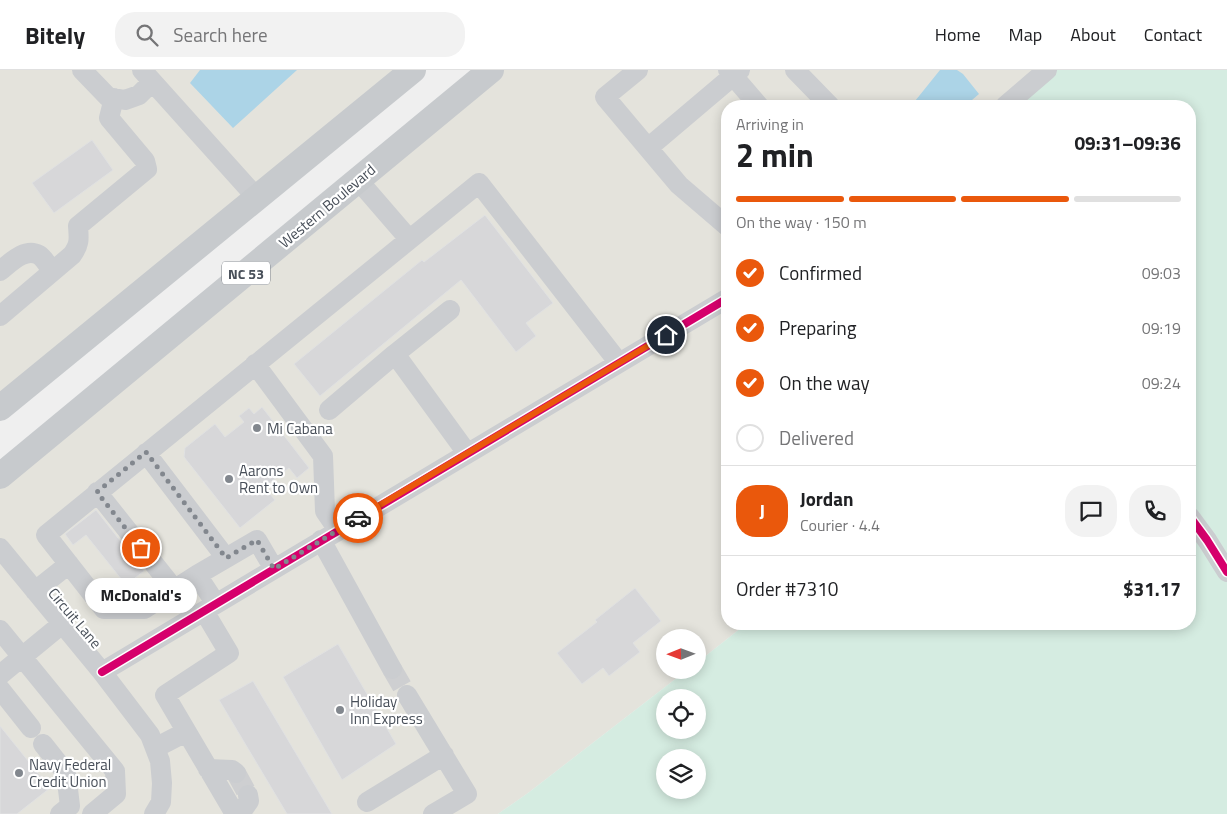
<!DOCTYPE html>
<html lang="en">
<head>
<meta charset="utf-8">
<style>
	:root { --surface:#fff; --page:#f2f2f2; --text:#202124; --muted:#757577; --line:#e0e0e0; --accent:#ea580c }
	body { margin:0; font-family:"Titillium Web",sans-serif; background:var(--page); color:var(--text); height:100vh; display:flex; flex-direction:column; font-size:19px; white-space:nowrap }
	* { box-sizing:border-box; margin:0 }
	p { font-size:16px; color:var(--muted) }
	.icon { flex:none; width:28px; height:28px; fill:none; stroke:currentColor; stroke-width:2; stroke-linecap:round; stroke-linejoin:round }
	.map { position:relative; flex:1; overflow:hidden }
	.side { position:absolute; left:721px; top:30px; width:475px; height:530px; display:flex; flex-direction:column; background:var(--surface); border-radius:20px; box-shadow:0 2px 12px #0003 }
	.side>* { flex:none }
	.needle { width:32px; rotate:269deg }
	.buttons { position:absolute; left:656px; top:559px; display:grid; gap:10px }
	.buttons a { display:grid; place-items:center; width:50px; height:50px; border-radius:50%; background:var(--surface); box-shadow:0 2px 12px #0003; font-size:25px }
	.pin { position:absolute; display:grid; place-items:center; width:42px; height:42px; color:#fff; margin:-21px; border:2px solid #fff; border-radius:50%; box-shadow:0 1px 5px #0007 }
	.courier { position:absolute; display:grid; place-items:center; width:50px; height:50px; margin:-25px; border:4px solid #ea580c; border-radius:50%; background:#fff; color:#222; box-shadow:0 1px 6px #0007 }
	.bubble { position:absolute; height:35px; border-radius:18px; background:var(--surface); box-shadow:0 2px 12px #0003; font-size:16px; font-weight:700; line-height:35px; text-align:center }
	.headline em { font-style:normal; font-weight:700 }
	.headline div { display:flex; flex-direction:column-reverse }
	.headline { display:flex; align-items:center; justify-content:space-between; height:85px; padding:0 15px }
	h1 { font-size:32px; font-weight:700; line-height:38px }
	.bar { display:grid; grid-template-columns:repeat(4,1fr); gap:8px 5px; align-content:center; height:60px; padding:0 15px }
	.bar i { height:6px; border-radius:4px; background:var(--line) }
	.bar .selected { background:var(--accent) }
	.bar p { grid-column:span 4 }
	.line { display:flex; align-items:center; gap:12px; padding:0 15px; border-top:1px solid var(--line) }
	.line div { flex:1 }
	.round { display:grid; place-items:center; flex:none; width:52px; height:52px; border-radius:20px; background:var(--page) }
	ol { padding:0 15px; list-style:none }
	li { display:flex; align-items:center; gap:15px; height:55px }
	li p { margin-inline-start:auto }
	li .icon { padding:5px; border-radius:50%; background:var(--accent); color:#fff; stroke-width:4 }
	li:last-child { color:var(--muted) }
	li i { width:28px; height:28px; border:2px solid var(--line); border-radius:50% }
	header { display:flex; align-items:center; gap:30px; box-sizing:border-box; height:70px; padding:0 25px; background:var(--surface); border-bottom:1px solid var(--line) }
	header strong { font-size:24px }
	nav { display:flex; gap:28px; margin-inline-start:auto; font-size:18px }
	.search { width:350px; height:45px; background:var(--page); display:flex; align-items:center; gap:12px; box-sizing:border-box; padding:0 18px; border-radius:20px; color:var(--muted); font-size:19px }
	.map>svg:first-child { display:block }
</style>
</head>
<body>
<header>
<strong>Bitely</strong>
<div class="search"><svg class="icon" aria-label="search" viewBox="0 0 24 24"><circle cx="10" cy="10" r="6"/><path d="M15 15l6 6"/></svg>Search here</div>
<nav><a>Home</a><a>Map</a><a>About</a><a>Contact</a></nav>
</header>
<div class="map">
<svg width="1227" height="744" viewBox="0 0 1227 744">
	<rect width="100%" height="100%" fill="#efefef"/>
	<path fill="#e4e3dc" d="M0,0H413L0,338Z
		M491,0H1047L1005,36H728V554H746L698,592V568H665V600H687L528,723L498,744H0V406Z"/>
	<path fill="#d5ece1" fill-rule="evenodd" d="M1046,0H1227V744H498L528,723L687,600H698V592L746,554H1190V36H1005ZM665,628H698V660H665ZM665,688H698V720H665Z"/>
	<path fill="#acd4e7" d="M200,0H297L233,58L190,13Z
		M940,0H957L963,4L979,24L965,36H911Z"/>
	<path fill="#d7d7d9" stroke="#e0e1e2" d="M92,70L113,100L54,143L32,113Z
		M485,145L553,233L526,253L536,266L516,282L461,210L320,326L294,294L422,190L424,192Z
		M262,337L309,398L297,408L289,398L264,417L275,430L240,458L184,387L185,378L215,354L225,367L244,352L239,346L249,338L254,344Z
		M96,440L144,501L126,515L86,465L73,475L65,464Z
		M635,518L661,551L633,573L640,582L609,606L603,598L582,614L557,583L597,552L595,550Z
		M338,574L396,674L342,710L283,607Z
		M253,611L332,744H287L219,630Z
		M0,656L50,718L17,744H0Z"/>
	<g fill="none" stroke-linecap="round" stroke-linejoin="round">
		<path stroke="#cecfd1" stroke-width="20" stroke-dasharray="20 10" stroke-linecap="butt" d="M392,599L407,625
			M236,703L248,725"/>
		<path stroke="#cbcdd0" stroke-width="20" d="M82,0L108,27L125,30L139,25L152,12
			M142,0L257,128
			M638,0L605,27L679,115L728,157
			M728,0L759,36
			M795,0L830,36
			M1005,36L1047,0
			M648,78L740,0
			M358,110L409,169
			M0,201C10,193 25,177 39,185C44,188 49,197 52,201
			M0,246L72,185C80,174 79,169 78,156L147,99L145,91L109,48L114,28
			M395,284L467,383
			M255,294L323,386L325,441L338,460
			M329,340L395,284L450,240
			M146,383L226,488
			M97,422L174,519
			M1190,447L1207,470L1227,502
			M321,470L392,599
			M0,478L102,602L150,665L160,691L162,713L161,732L154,744
			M197,505L144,539H104L46,465L479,113L619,293
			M35,521L69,494
			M216,534L197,505L257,470L274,499
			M204,541L229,583L165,625L235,744
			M0,560L115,701L116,724L92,744
			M102,602L728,228
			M0,605L62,554
			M0,619L31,658
			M407,625L467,724L433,744
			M43,674L66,703L70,736L60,744
			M155,678L186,662
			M208,699L232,700L236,703
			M367,732L444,685
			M240,744L249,731L248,725"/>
		<path stroke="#c7cacd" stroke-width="26" d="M0,338L413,0
			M0,406L491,0"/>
		<defs>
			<path id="cycleway" d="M1190,447L1207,470L1227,502
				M102,602L728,228"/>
		</defs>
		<use href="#cycleway" stroke="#fff" stroke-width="11"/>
		<use href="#cycleway" stroke="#d6006c" stroke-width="8"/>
	</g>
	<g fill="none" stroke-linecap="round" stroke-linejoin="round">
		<path stroke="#82878e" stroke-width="5" stroke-dasharray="0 9" d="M141,478L97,422L146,382L226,488L257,470L274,499L358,448"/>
		<path stroke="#ea580c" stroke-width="6" d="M358,448L666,265"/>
	</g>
	<g fill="#82878e" stroke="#fff" stroke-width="2">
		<circle cx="257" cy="358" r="5"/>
		<circle cx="229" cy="409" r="5"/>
		<circle cx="340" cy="640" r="5"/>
		<circle cx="19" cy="703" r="5"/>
	</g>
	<g text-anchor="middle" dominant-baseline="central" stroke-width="4.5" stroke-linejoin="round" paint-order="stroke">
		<rect fill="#fff" stroke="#7f848b" stroke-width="1" x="222" y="191.5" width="48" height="23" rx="4"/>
		<g font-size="14" font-weight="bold" fill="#484f59">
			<text x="246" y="203">NC 53</text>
		</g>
		<g font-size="15" fill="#484f59" stroke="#fff">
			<text transform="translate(327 136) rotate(-40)">Western Boulevard</text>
			<text transform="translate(75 548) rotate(50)">Circuit Lane</text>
		</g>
		<g font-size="15" fill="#484f59" stroke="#fff" text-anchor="start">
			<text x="267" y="358">Mi Cabana</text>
			<text x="239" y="400">Aarons<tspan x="239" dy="17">Rent to Own</tspan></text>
			<text x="350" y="631">Holiday<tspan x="350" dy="17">Inn Express</tspan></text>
			<text x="29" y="694">Navy Federal<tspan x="29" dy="17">Credit Union</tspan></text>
		</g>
	</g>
</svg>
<div class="buttons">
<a><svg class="needle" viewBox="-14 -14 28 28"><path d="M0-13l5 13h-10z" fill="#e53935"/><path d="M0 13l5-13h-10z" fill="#757577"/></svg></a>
<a><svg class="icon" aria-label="locate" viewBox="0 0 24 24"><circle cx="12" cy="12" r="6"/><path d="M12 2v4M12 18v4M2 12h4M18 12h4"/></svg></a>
<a><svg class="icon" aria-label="layers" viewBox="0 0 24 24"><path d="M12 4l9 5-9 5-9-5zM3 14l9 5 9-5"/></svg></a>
</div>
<div class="pin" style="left:141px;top:478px;background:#ea580c"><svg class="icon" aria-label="bag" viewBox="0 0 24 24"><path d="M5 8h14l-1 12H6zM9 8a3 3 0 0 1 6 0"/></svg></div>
<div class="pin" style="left:666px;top:265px;background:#1f2937"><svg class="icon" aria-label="home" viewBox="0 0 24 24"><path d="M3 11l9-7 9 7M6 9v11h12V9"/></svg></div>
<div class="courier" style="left:358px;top:448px"><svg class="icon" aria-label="car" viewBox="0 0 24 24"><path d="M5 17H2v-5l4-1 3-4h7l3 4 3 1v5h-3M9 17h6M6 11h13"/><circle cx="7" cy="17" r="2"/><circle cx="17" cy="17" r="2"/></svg></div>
<div class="bubble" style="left:85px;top:508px;width:112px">McDonald's</div>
<section class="side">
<div class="headline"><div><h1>2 min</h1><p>Arriving in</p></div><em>09:31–09:36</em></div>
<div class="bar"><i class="selected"></i><i class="selected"></i><i class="selected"></i><i></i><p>On the way · 150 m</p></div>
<ol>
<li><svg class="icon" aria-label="check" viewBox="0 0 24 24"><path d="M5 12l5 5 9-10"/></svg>Confirmed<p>09:03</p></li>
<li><svg class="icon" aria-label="check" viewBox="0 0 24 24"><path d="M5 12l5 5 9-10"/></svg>Preparing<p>09:19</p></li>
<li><svg class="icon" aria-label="check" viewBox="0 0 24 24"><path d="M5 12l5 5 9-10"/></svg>On the way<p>09:24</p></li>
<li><i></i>Delivered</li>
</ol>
<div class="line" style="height:90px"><b class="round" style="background:var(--accent);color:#fff">J</b><div><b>Jordan</b><p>Courier · 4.4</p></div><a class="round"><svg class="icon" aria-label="chat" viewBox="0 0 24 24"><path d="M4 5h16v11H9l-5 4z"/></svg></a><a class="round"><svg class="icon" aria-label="phone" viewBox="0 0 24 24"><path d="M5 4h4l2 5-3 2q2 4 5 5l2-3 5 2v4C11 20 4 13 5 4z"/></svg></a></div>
<div class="line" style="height:65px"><div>Order #7310</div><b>$31.17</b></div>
</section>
</div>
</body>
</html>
